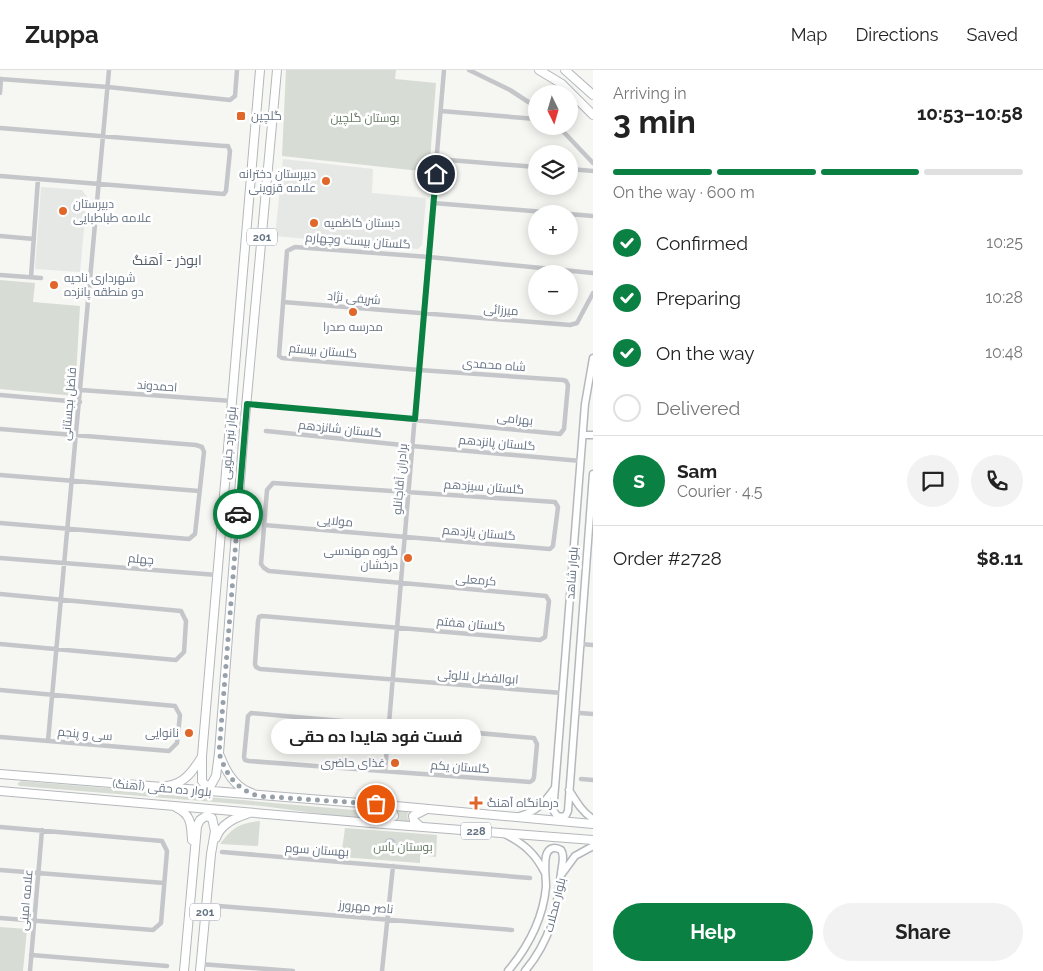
<!DOCTYPE html>
<html lang="en">
<head>
<meta charset="utf-8">
<style>
	:root { --surface:#fff; --page:#f2f2f2; --text:#222; --muted:#767676; --line:#e0e0e0; --accent:#0b8043 }
	body { margin:0; font-family:Raleway,Cairo,sans-serif; background:var(--page); color:var(--text); height:100vh; display:flex; flex-direction:column; font-size:19px; white-space:nowrap }
	* { box-sizing:border-box; margin:0 }
	p { font-size:16px; color:var(--muted) }
	.icon { flex:none; width:28px; height:28px; fill:none; stroke:currentColor; stroke-width:2; stroke-linecap:round; stroke-linejoin:round }
	.map { position:relative; flex:1; overflow:hidden }
	.side { display:flex; flex-direction:column; background:var(--surface); width:450px }
	.side>* { flex:none }
	.needle { width:32px; rotate:175deg }
	.fabs { position:absolute; left:528px; top:15px; display:grid; gap:10px }
	.fabs a { display:grid; place-items:center; width:50px; height:50px; border-radius:50%; background:var(--surface); box-shadow:0 2px 12px #0003; font-size:25px }
	.pin { position:absolute; display:grid; place-items:center; width:42px; height:42px; color:#fff; margin:-21px; border:2px solid #fff; border-radius:50%; box-shadow:0 1px 5px #0007 }
	.courier { position:absolute; display:grid; place-items:center; width:50px; height:50px; margin:-25px; border:4px solid #0b8043; border-radius:50%; background:#fff; color:#222; box-shadow:0 1px 6px #0007 }
	.bubble { position:absolute; height:35px; border-radius:18px; background:var(--surface); box-shadow:0 2px 12px #0003; font-size:16px; font-weight:700; line-height:35px; text-align:center }
	.overview em { font-style:normal; font-weight:700 }
	.overview div { display:flex; flex-direction:column-reverse }
	.overview { display:flex; align-items:center; justify-content:space-between; height:85px; padding:0 20px }
	h1 { font-size:32px; font-weight:700; line-height:38px }
	.bar { display:grid; grid-template-columns:repeat(4,1fr); gap:8px 5px; align-content:center; height:60px; padding:0 20px }
	.bar i { height:6px; border-radius:4px; background:var(--line) }
	.bar .active { background:var(--accent) }
	.bar p { grid-column:span 4 }
	.line { display:flex; align-items:center; gap:12px; padding:0 20px; border-top:1px solid var(--line) }
	.line div { flex:1 }
	.round { display:grid; place-items:center; flex:none; width:52px; height:52px; border-radius:26px; background:var(--page) }
	ol { padding:0 20px; list-style:none }
	li { display:flex; align-items:center; gap:15px; height:55px }
	li p { margin-inline-start:auto }
	li .icon { padding:5px; border-radius:50%; background:var(--accent); color:#fff; stroke-width:4 }
	li:last-child { color:var(--muted) }
	li i { width:28px; height:28px; border:2px solid var(--line); border-radius:50% }
	.button { display:flex; gap:10px; margin-top:auto; padding:10px 20px }
	.button a { flex:1; height:58px; border-radius:30px; background:var(--accent); color:#fff; font-size:20px; font-weight:700; line-height:58px; text-align:center }
	.button a+a { background:var(--page); color:var(--text) }
	header { display:flex; align-items:center; gap:30px; box-sizing:border-box; height:70px; padding:0 25px; background:var(--surface); border-bottom:1px solid var(--line) }
	header strong { font-size:24px }
	nav { display:flex; gap:28px; margin-inline-start:auto; font-size:18px }
	main { display:flex; flex:1; min-height:0 }
	.map>svg:first-child { display:block }
</style>
</head>
<body>
<header>
<strong>Zuppa</strong>
<nav><a>Map</a><a>Directions</a><a>Saved</a></nav>
</header>
<main>
<div class="map">
<svg width="593" height="901" viewBox="0 0 593 901">
	<rect width="100%" height="100%" fill="#f6f6f3"/>
	<path fill="#e6e8e6" d="M283,89L373,99L372,123L426,128L422,175L418,179L275,166Z
		M41,117L82,120L87,127L80,202L35,199Z"/>
	<path fill="#d7ddd4" d="M286,0H396L395,9L436,13L429,102L282,86Z
		M0,210L35,213L33,232L80,236L75,326L0,319Z
		M21,711L107,718L387,743L386,746L351,748L262,736L20,716L17,714Z
		M395,739L412,740L408,742C407,747 407,749 410,753L393,752L398,747Z
		M260,751L258,776L220,774C232,758 239,753 260,751Z
		M345,758L437,765L436,787L420,785V793L341,787Z
		M0,857L27,859L23,901H0Z"/>
	<path fill="#bcc6cb" d="M384 774a6 6 0 1 1 12 0a6 6 0 1 1-12 0Z"/>
	<g fill="none" stroke-linecap="round" stroke-linejoin="round">
		<defs>
			<path id="secondary" d="M593,288L585,334L555,718L553,740L557,746L563,747L566,745L568,741L593,404
				M583,365H593
				M569,720C576,731 582,742 593,749
				M520,746C537,741 544,733 554,719
				M505,764C524,774 535,783 545,803
				M561,805L575,786L593,776
				M508,901C528,877 543,849 546,817C546,807 544,796 546,786C548,778 554,776 561,780C565,786 562,795 561,803C557,841 550,871 525,901"/>
			<path id="primary" d="M260,0L202,686V711L206,716L211,715L216,706L219,683L244,359L277,0
				M539,0L562,14L593,45
				M565,0L593,25
				M220,686C226,702 235,718 252,723
				M0,704L385,735L593,754
				M167,716C184,714 193,701 201,688
				M0,721L371,753L593,770
				M177,738C192,745 191,756 192,770
				M382,751L388,750L394,746L392,740L384,736
				M420,756L414,751L413,746L425,740
				M216,768C221,754 234,748 247,744
				M184,901L197,756L200,750L206,746L212,748L215,761L211,784L200,901"/>
		</defs>
		<use href="#secondary" stroke="#b4b8bd" stroke-width="9"/>
		<use href="#primary" stroke="#b4b8bc" stroke-width="10"/>
		<path stroke="#c4c6ca" stroke-width="4.5" d="M469,0L510,20L536,37
			M0,9L108,17L230,30L235,26L237,0
			M0,23L1,9
			M441,41L536,49
			M558,56L593,93
			M0,58L224,76H228L230,81L226,121L224,124L0,106
			M437,89L536,97
			M569,99L593,101
			M433,133L568,144
			M569,144L593,146
			M0,166L34,169
			M0,205L41,208
			M31,207L38,109
			M283,232L570,255L577,253L593,223
			M81,320L232,331
			M0,325L80,332
			M247,334L560,364L564,359L568,315L566,311L563,310L419,300L282,288L279,286L287,181L295,177L429,187L593,203
			M0,359L196,375L202,377L204,382L195,464L189,469L0,453
			M266,361L412,376L581,391
			M0,405L199,421
			M264,455L550,479L553,476L558,437L555,432L273,413L267,420L261,494L264,498L269,501L546,526L549,531L545,567L540,570L262,546L259,547L258,551L255,594L256,597L260,599L562,623
			M0,488L217,505
			M0,524L181,541L186,551L184,582L176,590L0,574
			M580,574L593,575
			M0,620L175,636L180,645L177,673L169,681L0,667
			M251,643L534,668L537,674L534,707L533,710L530,712L249,691L245,690L244,687L248,646Z
			M580,643L593,644
			M48,671L109,0
			M385,701L444,0
			M581,709L593,710
			M0,757L162,771L167,781L161,853L153,860L0,848
			M222,782L530,808
			M0,800L164,813
			M219,836L512,860
			M31,885L167,896
			M200,894L293,901
			M30,901L42,760
			M382,901L393,796"/>
		<use href="#secondary" stroke="#fff" stroke-width="6"/>
		<use href="#primary" stroke="#fff" stroke-width="8"/>
	</g>
	<g fill="none" stroke-linecap="round" stroke-linejoin="round">
		<path stroke="#98a1aa" stroke-width="5" stroke-dasharray="0 9" d="M238,444L219,683C227,706 235,718 258,726L376,734"/>
		<path stroke="#0b8043" stroke-width="6" d="M238,444L247,334L415,349L436,104"/>
	</g>
	<g fill="#e06629" stroke="#fff" stroke-width="2">
		<rect x="236" y="41" width="10" height="10" rx="2.5"/>
		<circle cx="326" cy="111" r="5"/>
		<circle cx="63" cy="141" r="5"/>
		<circle cx="314" cy="153" r="5"/>
		<circle cx="54" cy="215" r="5"/>
		<circle cx="353" cy="242" r="5"/>
		<circle cx="408" cy="488" r="5"/>
		<circle cx="189" cy="663" r="5"/>
		<circle cx="395" cy="693" r="5"/>
		<path d="M473.5 725.5h5v5h5v5h-5v5h-5v-5h-5v-5h5z"/>
	</g>
	<g text-anchor="middle" dominant-baseline="central" stroke-width="5" stroke-linejoin="round" paint-order="stroke">
		<g fill="#fff" stroke="#949da8" stroke-width="1">
			<rect x="247" y="158.5" width="30" height="17" rx="4"/>
			<rect x="461" y="752.5" width="30" height="17" rx="4"/>
			<rect x="190" y="833.5" width="30" height="17" rx="4"/>
		</g>
		<g font-size="11" font-weight="bold" fill="#667383">
			<text x="262" y="167">201</text>
			<text x="476" y="761">228</text>
			<text x="205" y="842">201</text>
		</g>
		<g font-size="12" fill="#667383" stroke="#fff" text-anchor="start">
			<text x="251" y="46">گلچین</text>
			<text x="316" y="104" text-anchor="end">دبیرستان دخترانه<tspan x="316" dy="14">علامه قزوینی</tspan></text>
			<text x="73" y="134">دبیرستان<tspan x="73" dy="14">علامه طباطبایی</tspan></text>
			<text x="324" y="153">دبستان کاظمیه</text>
			<text x="64" y="208">شهرداری ناحیه<tspan x="64" dy="14">دو منطقه پانزده</tspan></text>
			<text x="353" y="257" text-anchor="middle">مدرسه صدرا</text>
			<text x="398" y="481" text-anchor="end">گروه مهندسی<tspan x="398" dy="14">درخشان</tspan></text>
			<text x="179" y="663" text-anchor="end">نانوایی</text>
			<text x="385" y="693" text-anchor="end">غذای حاضری</text>
			<text x="487" y="733">درمانگاه آهنگ</text>
		</g>
		<g font-size="12" fill="#677b64" stroke="#fff">
			<text x="365" y="48">بوستان گلچین</text>
			<text x="403" y="777">بوستان یاس</text>
		</g>
		<g font-size="12" fill="#667383" stroke="#fff">
			<text transform="translate(358 171) rotate(4)">گلستان بیست وچهارم</text>
			<text transform="translate(354 228) rotate(5)">شریفی نژاد</text>
			<text transform="translate(501 240) rotate(4)">میرزائی</text>
			<text transform="translate(323 281) rotate(5)">گلستان بیستم</text>
			<text transform="translate(494 295) rotate(4)">شاه محمدی</text>
			<text transform="translate(157 316) rotate(4)">احمدوند</text>
			<text transform="translate(69 334) rotate(-85)">فاضل بجستانی</text>
			<text transform="translate(515 349) rotate(6)">بهرامی</text>
			<text transform="translate(340 359) rotate(6)">گلستان شانزدهم</text>
			<text transform="translate(229 373) rotate(-85)">بلوار نبرد جنوبی</text>
			<text transform="translate(497 373) rotate(5)">گلستان پانزدهم</text>
			<text transform="translate(400 409) rotate(-85)">برادران آقاجانلو</text>
			<text transform="translate(484 417) rotate(4)">گلستان سیزدهم</text>
			<text transform="translate(335 451) rotate(5)">مولایی</text>
			<text transform="translate(479 463) rotate(5)">گلستان یازدهم</text>
			<text transform="translate(141 489) rotate(4)">چهلم</text>
			<text transform="translate(572 503) rotate(-86)">بلوار شاهد</text>
			<text transform="translate(476 510) rotate(5)">کرمعلی</text>
			<text transform="translate(471 554) rotate(5)">گلستان هفتم</text>
			<text transform="translate(478 607) rotate(4)">ابوالفضل لالوئی</text>
			<text transform="translate(85 664) rotate(5)">سی و پنجم</text>
			<text transform="translate(460 697) rotate(4)">گلستان یکم</text>
			<text transform="translate(162 718) rotate(5)">بلوار ده حقی (آهنگ)</text>
			<text transform="translate(317 780) rotate(4)">بهستان سوم</text>
			<text transform="translate(26 830) rotate(-85)">علامه امینی</text>
			<text transform="translate(555 835) rotate(-76)">بلوار محلات</text>
			<text transform="translate(366 837) rotate(5)">ناصر مهرورز</text>
		</g>
		<g font-size="14" fill="#535d69" stroke="#fff">
			<text x="167" y="190">ابوذر - آهنگ</text>
		</g>
	</g>
</svg>
<div class="fabs">
<a><svg class="needle" viewBox="-14 -14 28 28"><path d="M0-13l5 13h-10z" fill="#e53935"/><path d="M0 13l5-13h-10z" fill="#767676"/></svg></a>
<a><svg class="icon" aria-label="layers" viewBox="0 0 24 24"><path d="M12 4l9 5-9 5-9-5zM3 14l9 5 9-5"/></svg></a>
<a>+</a>
<a>−</a>
</div>
<div class="pin" style="left:376px;top:734px;background:#ea580c"><svg class="icon" aria-label="bag" viewBox="0 0 24 24"><path d="M5 8h14l-1 12H6zM9 8a3 3 0 0 1 6 0"/></svg></div>
<div class="pin" style="left:436px;top:104px;background:#1f2937"><svg class="icon" aria-label="home" viewBox="0 0 24 24"><path d="M3 11l9-7 9 7M6 9v11h12V9"/></svg></div>
<div class="courier" style="left:238px;top:444px"><svg class="icon" aria-label="car" viewBox="0 0 24 24"><path d="M5 17H2v-5l4-1 3-4h7l3 4 3 1v5h-3M9 17h6M6 11h13"/><circle cx="7" cy="17" r="2"/><circle cx="17" cy="17" r="2"/></svg></div>
<div class="bubble" style="left:271px;top:649px;width:210px">فست فود هایدا ده حقی</div>
</div>
<section class="side">
<div class="overview"><div><h1>3 min</h1><p>Arriving in</p></div><em>10:53–10:58</em></div>
<div class="bar"><i class="active"></i><i class="active"></i><i class="active"></i><i></i><p>On the way · 600 m</p></div>
<ol>
<li><svg class="icon" aria-label="check" viewBox="0 0 24 24"><path d="M5 12l5 5 9-10"/></svg>Confirmed<p>10:25</p></li>
<li><svg class="icon" aria-label="check" viewBox="0 0 24 24"><path d="M5 12l5 5 9-10"/></svg>Preparing<p>10:28</p></li>
<li><svg class="icon" aria-label="check" viewBox="0 0 24 24"><path d="M5 12l5 5 9-10"/></svg>On the way<p>10:48</p></li>
<li><i></i>Delivered</li>
</ol>
<div class="line" style="height:90px"><b class="round" style="background:var(--accent);color:#fff">S</b><div><b>Sam</b><p>Courier · 4.5</p></div><a class="round"><svg class="icon" aria-label="chat" viewBox="0 0 24 24"><path d="M4 5h16v11H9l-5 4z"/></svg></a><a class="round"><svg class="icon" aria-label="phone" viewBox="0 0 24 24"><path d="M5 4h4l2 5-3 2q2 4 5 5l2-3 5 2v4C11 20 4 13 5 4z"/></svg></a></div>
<div class="line" style="height:65px"><div>Order #2728</div><b>$8.11</b></div>
<div class="button"><a>Help</a><a>Share</a></div>
</section>
</main>
</body>
</html>
